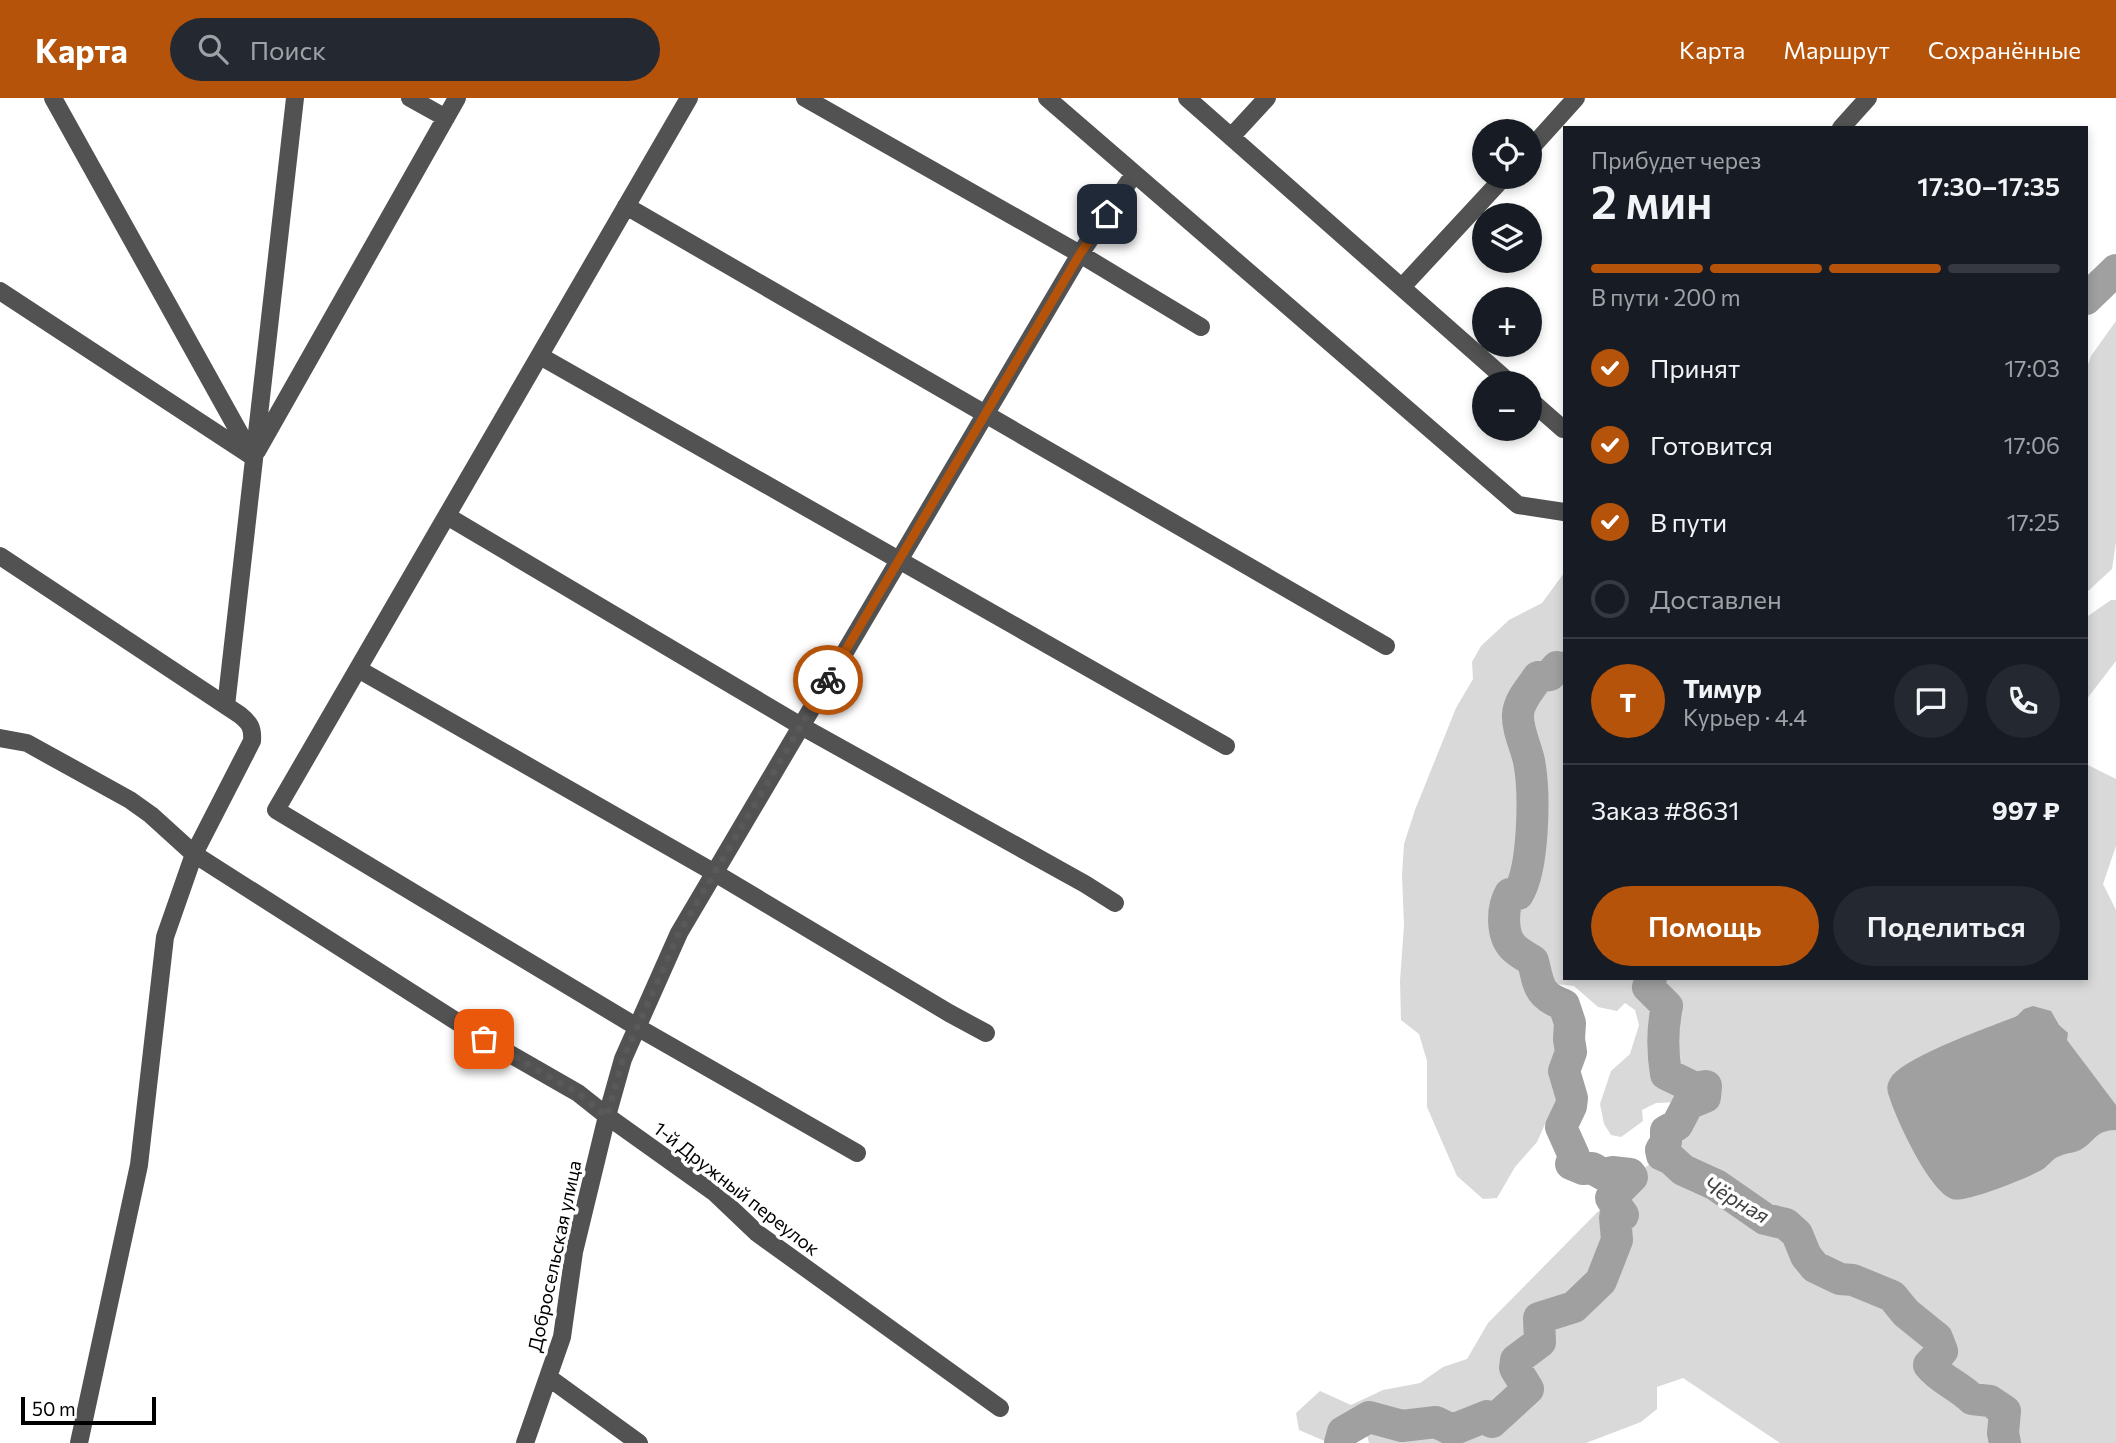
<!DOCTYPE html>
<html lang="ru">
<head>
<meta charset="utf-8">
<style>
	:root { --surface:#171b24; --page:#242831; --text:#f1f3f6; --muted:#9ea1a6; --line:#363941; --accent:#b45309 }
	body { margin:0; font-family:Commissioner,sans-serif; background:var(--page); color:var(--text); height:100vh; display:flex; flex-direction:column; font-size:26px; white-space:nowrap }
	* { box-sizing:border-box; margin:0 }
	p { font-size:23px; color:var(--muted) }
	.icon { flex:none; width:38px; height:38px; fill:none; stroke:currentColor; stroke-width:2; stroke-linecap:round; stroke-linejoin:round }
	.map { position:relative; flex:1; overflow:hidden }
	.details { position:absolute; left:1563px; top:28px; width:525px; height:854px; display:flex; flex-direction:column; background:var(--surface); border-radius:0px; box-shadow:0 4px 10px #0003 }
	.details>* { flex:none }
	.buttons { position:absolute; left:1472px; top:21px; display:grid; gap:14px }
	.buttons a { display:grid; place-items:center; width:70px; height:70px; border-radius:50%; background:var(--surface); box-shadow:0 4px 10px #0003; font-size:35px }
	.scale { position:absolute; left:21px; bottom:18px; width:135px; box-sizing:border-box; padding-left:7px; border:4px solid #000; border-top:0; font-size:19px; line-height:24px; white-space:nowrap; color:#000; -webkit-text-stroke:5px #fff; paint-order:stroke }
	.pin { position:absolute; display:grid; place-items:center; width:60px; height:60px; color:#fff; margin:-30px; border-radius:14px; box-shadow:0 4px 10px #0006 }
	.courier { position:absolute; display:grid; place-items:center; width:70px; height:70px; margin:-35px; border:5px solid #b45309; border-radius:50%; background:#fff; color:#222; box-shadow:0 2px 9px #0007 }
	.overview em { font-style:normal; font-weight:600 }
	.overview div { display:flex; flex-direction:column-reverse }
	.overview { display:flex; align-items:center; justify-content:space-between; height:119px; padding:0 28px }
	h1 { font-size:46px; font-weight:600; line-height:52px }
	.bar { display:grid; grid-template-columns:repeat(4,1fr); gap:10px 7px; align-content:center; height:84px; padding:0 28px }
	.bar i { height:9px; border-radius:5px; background:var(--line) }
	.bar .on { background:var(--accent) }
	.bar p { grid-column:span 4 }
	.line { display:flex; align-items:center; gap:18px; padding:0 28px; border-top:2px solid var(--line) }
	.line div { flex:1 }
	.round { display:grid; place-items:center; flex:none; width:74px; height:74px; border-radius:37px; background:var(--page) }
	ol { padding:0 28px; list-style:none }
	li { display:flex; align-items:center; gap:21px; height:77px }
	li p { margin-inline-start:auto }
	li .icon { padding:7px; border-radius:50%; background:var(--accent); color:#fff; stroke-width:4 }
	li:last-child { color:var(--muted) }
	li i { width:38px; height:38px; border:4px solid var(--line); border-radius:50% }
	.button { display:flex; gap:14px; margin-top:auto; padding:14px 28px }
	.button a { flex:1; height:80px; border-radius:42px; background:var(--accent); color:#fff; font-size:28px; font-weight:600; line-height:80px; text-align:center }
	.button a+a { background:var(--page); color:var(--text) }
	header { display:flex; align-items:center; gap:42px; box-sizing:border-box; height:98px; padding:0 35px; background:var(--accent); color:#fff }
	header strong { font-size:33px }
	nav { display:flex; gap:38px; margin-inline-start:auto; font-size:24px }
	.search { width:490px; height:63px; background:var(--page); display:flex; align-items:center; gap:18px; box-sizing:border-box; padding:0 24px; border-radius:38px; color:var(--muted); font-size:26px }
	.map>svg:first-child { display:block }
</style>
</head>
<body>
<header>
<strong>Карта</strong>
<div class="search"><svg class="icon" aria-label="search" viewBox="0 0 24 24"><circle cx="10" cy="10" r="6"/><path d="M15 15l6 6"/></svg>Поиск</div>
<nav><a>Карта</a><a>Маршрут</a><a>Сохранённые</a></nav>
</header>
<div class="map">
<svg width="2116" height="1345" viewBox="0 0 2116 1345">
	<rect width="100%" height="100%" fill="#fff"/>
	<path fill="#d9d9d9" d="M2116,223V444L2112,471L2086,495V272L2091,258Z
		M1564,475V880H2086V666L2116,681V748L2103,786L2116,812V1345H1780L1683,1280L1657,1289V1311L1641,1324L1586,1345H1369L1367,1337L1344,1334L1327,1344L1299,1332L1296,1315L1320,1293L1351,1307L1383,1292L1420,1285L1443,1269L1467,1261L1488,1225L1632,1079L1662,1057L1661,1052L1666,1044V1033L1677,1026L1688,1006L1705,999V988L1695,990L1678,1004L1656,1005L1642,1012L1643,1023L1621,1039L1611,1037L1604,1026L1600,1006L1611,973L1630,956L1639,927L1635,912L1625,905L1617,913L1598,909L1574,888L1556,886L1547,879L1541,867L1533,863C1537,888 1539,897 1564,907C1569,922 1571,936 1570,952C1570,960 1564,967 1564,974C1564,986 1572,995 1571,1008L1545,1026L1537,1044L1515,1069L1497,1100L1483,1101L1457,1078L1427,1009V963L1419,936L1401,922L1400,883L1404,827L1402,777L1404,746L1415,712L1456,610L1473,581L1472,564L1481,548L1509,522L1542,505Z
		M2111,502H2116V563L2086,602V516L2088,518Z"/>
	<path fill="#a0a0a0" d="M2033,908L2051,913L2059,927L2068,935L2067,942L2116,1007V1032C2095,1032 2095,1044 2080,1052C2074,1055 2066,1055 2060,1058C2053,1060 2049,1067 2043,1071C2030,1079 1964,1106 1952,1101C1929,1093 1896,1021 1889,998C1886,990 1887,985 1892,978C1911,956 1988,930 2017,918L2024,911Z"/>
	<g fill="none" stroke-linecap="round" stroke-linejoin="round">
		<path stroke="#a0a0a0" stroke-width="32" d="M2086,201L2116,172
			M1651,880L1648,889L1667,908C1662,932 1662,952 1666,976L1695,990L1706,988L1705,999L1688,1006L1677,1027L1666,1033V1044L1661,1052L1662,1057L1671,1061L1683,1072L1716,1087L1765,1121L1786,1126L1797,1136L1806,1158L1815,1169L1840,1181L1853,1182L1892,1198L1906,1215L1937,1240L1942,1253L1929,1267C1941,1282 1958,1287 1972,1301L1990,1303L2005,1313L2003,1335L2005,1345
			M1340,1345L1343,1334L1369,1319L1402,1328L1436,1324L1452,1332L1487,1318L1492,1324L1528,1291L1515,1270L1516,1262L1540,1244L1539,1220L1574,1209L1601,1183L1617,1142L1615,1119L1623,1117L1611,1100L1632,1079L1630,1076L1612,1074L1606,1078L1592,1070L1583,1071L1571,1066L1574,1058L1561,1029L1571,1008L1572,1000L1564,973L1571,954L1569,941L1570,925L1564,907C1538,897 1539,888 1533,863C1527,859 1519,855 1514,850C1501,838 1502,810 1510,796H1518C1534,770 1535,694 1529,663C1526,649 1517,631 1518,616C1519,602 1531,590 1538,579L1550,577L1557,569"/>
		<path stroke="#525252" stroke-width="18" d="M53,0L253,359
			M410,0L446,20
			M689,0L276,712L637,929L857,1055
			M805,0L1080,156L1201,229
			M1047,0L1518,407L1564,414
			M1187,0L1510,285
			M1841,30L1868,0
			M1231,39L1267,0
			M1530,51L1576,0
			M626,108L1386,548
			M1402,189L1504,79
			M0,193L250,357
			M540,258L1226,648
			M1530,302L1563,331L1564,329
			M257,353L457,0
			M447,418L801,628L1085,786L1115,805
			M0,458L240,617C250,625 253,630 252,643L194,756L165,839L139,1067L79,1345
			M358,571L715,775L949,915L986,935
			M226,608L295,0
			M0,640L27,645L130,702L151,717L194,756L484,941L578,995L607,1018L715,1095L757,1135L1000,1310
			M548,1279L639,1345
			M525,1345L562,1239L574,1154L607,1018L623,961L679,835L1080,156L1134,76"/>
	</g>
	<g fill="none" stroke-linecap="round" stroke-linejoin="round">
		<path stroke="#595959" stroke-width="7" stroke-dasharray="0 12.6" d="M484,941L578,995L607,1018L623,961L679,835L828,582"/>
		<path stroke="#b45309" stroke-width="9" d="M828,582L1080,156L1107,116"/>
	</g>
	<g text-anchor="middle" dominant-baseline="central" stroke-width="7" stroke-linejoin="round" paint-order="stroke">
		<g font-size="19" fill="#000" stroke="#fff">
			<text transform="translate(737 1090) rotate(38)">1-й Дружный переулок</text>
			<text transform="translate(554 1158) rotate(-78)">Добросельская улица</text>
		</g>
		<g font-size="21" font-style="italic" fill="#414141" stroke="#fff">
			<text transform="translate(1737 1101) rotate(30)">Чёрная</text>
		</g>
	</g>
</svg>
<div class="buttons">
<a><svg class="icon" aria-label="locate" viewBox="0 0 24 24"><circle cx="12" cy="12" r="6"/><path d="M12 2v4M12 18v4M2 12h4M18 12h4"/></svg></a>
<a><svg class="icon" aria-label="layers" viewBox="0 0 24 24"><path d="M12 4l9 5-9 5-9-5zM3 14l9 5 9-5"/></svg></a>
<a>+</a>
<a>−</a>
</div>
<div class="scale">50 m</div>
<div class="pin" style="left:484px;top:941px;background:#ea580c"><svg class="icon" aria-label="bag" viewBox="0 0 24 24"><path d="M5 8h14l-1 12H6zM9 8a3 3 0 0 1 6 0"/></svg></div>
<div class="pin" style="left:1107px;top:116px;background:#1f2937"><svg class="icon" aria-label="home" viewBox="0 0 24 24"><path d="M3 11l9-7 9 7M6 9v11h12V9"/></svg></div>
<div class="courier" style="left:828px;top:582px"><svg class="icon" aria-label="bike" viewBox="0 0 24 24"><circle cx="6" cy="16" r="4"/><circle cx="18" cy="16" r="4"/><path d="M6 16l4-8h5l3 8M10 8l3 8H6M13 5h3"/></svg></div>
<section class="details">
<div class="overview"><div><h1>2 мин</h1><p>Прибудет через</p></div><em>17:30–17:35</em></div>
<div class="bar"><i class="on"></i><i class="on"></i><i class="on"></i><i></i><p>В пути · 200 m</p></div>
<ol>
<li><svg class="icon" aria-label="check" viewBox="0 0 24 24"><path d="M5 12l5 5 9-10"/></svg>Принят<p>17:03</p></li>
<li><svg class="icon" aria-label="check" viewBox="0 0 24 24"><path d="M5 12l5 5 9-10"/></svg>Готовится<p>17:06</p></li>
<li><svg class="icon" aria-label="check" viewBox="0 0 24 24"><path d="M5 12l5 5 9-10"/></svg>В пути<p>17:25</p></li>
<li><i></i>Доставлен</li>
</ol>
<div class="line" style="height:126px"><b class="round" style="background:var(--accent);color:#fff">Т</b><div><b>Тимур</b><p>Курьер · 4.4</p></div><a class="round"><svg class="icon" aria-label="chat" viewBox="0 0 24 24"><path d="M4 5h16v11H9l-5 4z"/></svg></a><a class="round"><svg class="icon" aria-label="phone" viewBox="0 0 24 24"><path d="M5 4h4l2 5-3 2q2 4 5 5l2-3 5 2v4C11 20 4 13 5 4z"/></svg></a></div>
<div class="line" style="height:91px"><div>Заказ #8631</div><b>997 ₽</b></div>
<div class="button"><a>Помощь</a><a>Поделиться</a></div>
</section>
</div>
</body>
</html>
